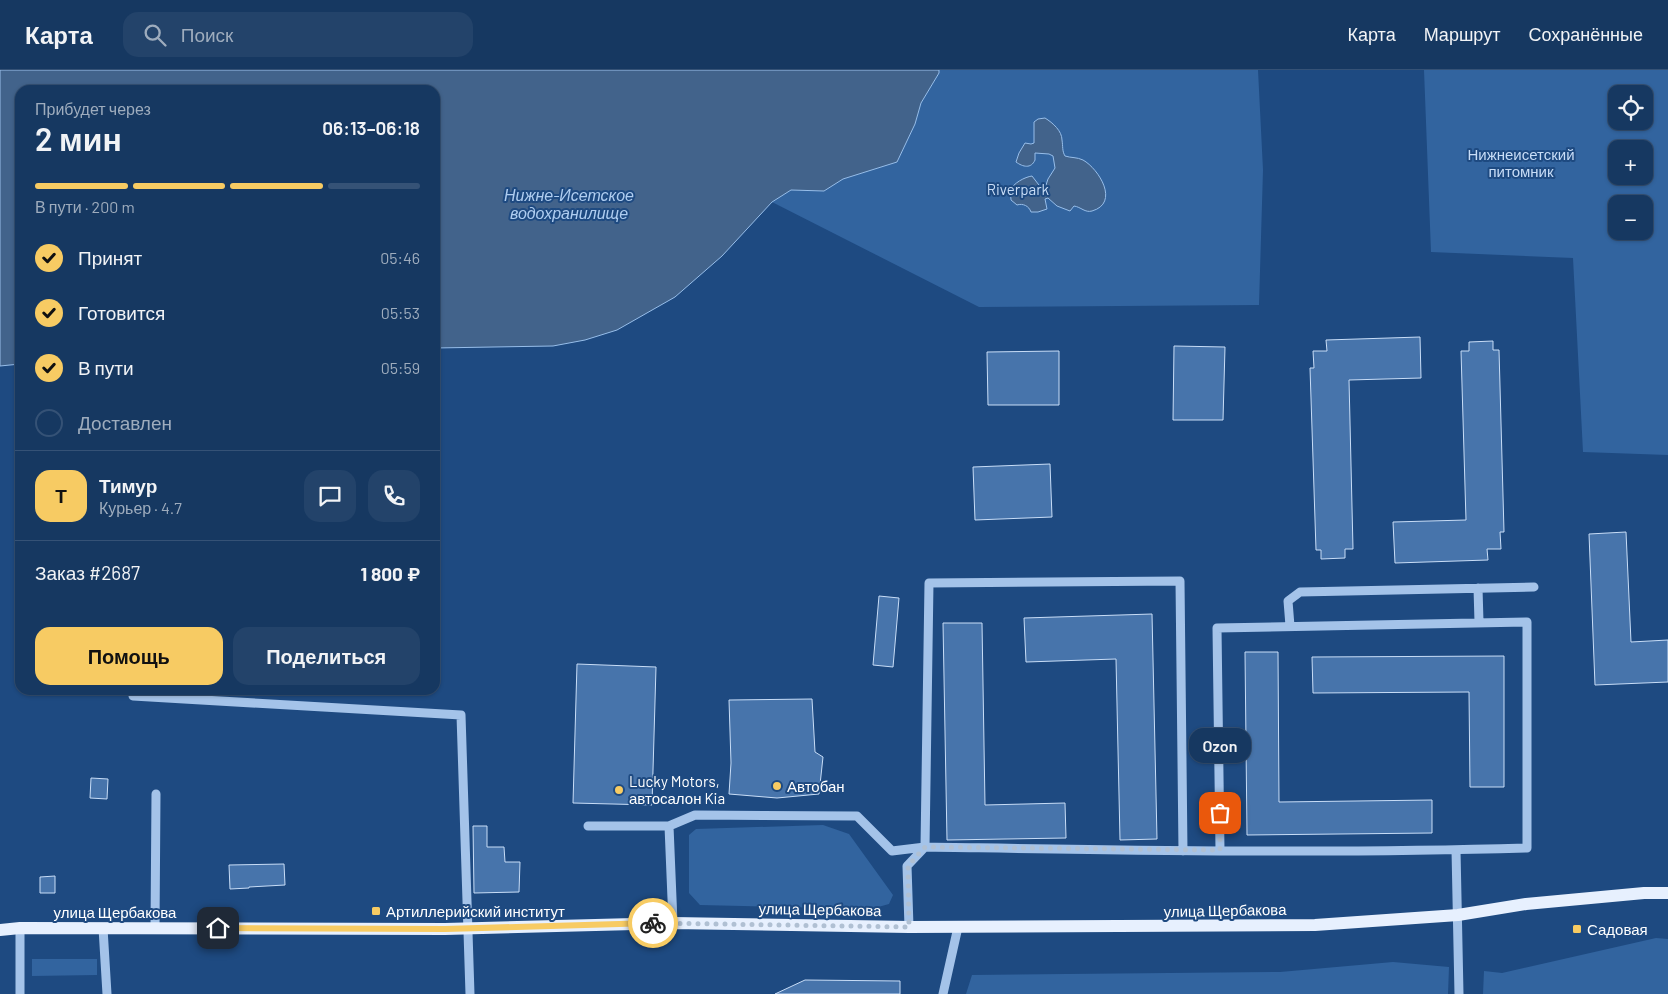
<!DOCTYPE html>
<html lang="ru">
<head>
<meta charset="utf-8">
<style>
	:root { --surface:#163861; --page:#23436a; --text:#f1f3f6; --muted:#9eacbd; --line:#355276; --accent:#f7cb63 }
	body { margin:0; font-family:Barlow,sans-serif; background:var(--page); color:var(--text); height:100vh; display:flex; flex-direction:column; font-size:19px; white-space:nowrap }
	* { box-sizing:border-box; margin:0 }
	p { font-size:16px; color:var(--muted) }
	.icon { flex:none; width:28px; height:28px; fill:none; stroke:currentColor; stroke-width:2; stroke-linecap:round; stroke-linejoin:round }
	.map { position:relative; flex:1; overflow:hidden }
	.drawer { position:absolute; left:15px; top:15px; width:425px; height:610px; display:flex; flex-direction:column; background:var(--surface); border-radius:15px; box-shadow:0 1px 4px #0004,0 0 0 1px var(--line) }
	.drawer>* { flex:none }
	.buttons { position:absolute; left:1608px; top:15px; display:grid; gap:10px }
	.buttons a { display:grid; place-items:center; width:45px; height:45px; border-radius:10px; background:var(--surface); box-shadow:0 1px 4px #0004,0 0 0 1px var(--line); font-size:25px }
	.pin { position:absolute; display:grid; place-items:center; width:42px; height:42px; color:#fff; margin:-21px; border-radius:10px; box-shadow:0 2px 8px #0006 }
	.courier { position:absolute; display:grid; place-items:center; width:50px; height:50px; margin:-25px; border:4px solid #f7cb63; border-radius:50%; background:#fff; color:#222; box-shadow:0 1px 6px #0007 }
	.bubble { position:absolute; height:35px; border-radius:15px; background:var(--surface); box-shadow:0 1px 4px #0004,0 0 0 1px var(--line); font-size:16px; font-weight:600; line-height:35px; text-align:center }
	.overview em { font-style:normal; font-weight:600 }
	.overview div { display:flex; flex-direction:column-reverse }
	.overview { display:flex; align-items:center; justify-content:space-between; height:85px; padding:0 20px }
	h1 { font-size:32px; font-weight:600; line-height:38px }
	.bar { display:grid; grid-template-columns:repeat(4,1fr); gap:8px 5px; align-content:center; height:60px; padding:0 20px }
	.bar i { height:6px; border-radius:4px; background:var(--line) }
	.bar .current { background:var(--accent) }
	.bar p { grid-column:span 4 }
	.line { display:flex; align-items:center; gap:12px; padding:0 20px; border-top:1px solid var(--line) }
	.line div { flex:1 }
	.round { display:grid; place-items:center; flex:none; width:52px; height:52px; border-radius:15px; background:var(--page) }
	ol { padding:0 20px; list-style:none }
	li { display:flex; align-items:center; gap:15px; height:55px }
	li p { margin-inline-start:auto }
	li .icon { padding:5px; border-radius:50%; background:var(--accent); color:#111; stroke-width:4 }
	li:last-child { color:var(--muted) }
	li i { width:28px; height:28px; border:2px solid var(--line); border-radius:50% }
	.action { display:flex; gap:10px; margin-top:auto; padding:10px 20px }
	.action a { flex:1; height:58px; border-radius:15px; background:var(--accent); color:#111; font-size:20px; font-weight:600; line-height:58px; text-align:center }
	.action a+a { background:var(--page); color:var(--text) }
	header { display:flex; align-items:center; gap:30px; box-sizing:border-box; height:70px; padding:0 25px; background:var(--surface); border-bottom:1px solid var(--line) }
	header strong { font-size:24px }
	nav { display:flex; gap:28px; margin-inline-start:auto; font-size:18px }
	.search { width:350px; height:45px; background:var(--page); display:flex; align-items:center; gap:12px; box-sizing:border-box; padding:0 18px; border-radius:15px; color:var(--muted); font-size:19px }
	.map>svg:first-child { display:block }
</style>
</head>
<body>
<header>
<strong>Карта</strong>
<div class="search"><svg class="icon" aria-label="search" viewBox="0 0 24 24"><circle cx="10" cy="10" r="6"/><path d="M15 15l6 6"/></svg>Поиск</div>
<nav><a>Карта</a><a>Маршрут</a><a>Сохранённые</a></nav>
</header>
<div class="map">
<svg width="1668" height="924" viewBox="0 0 1668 924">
	<rect width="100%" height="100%" fill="#1e4a81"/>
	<path fill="#32649f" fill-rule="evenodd" d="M939,0H1258L1263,100L1259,235L979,237L772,132L791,120L824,121L843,109L897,92L915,54L921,33L939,3Z
		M1424,0H1668V385L1583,382L1573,188L1431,182ZM1616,24H1644V51H1616ZM1616,79H1644V106H1616ZM1616,134H1644V161H1616Z
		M823,755L849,764L893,825L889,834L871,839L700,835L689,823V765L696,759Z
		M1656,868L1668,869V924H1483L1484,901L1502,903Z
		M32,889H97V905L32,906Z
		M1393,892L1449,897L1448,924H966L972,905L1280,902Z"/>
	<path fill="#42638b" stroke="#97beea" d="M0,0H939V3L921,33L915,54L897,92L843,109L824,121L791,120L772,132L722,186L675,227L617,260L585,270L553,276L435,278V20H20V294L0,296Z
		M1045,48C1053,53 1062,61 1062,70C1063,76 1062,81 1065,86C1071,88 1077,87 1083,90C1099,99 1120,133 1092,141C1085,143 1081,137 1074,136L1070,141L1057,136L1048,128L1045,129L1047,139L1038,142H1031C1029,136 1023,133 1017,135L1011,130C1011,128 1010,122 1010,121C1013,113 1025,107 1032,106L1042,119L1045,118L1048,109L1055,98L1053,86L1049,84L1035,83V90C1031,99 1023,97 1016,92L1019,83L1025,73L1031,74L1034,73V52L1038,49Z"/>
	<path fill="#4774ab" stroke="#c8ddf7" d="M1420,267L1421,308L1349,310L1353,479H1345V488L1321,489V480H1316L1310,298H1314L1313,281H1327L1326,270Z
		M1493,271V280H1499L1504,462H1500L1501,479H1487L1488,490L1395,493L1393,452L1466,450L1461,281H1469V272Z
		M1174,276L1225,277L1223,350H1173Z
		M1059,281V335H988L987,282Z
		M1050,394L1052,447L975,450L973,397Z
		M1626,462L1631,572L1668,570V612L1595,615L1589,464Z
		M879,526L899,528L893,597L873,595Z
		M1152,544L1157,769L1120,770L1116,589L1026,592L1024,548Z
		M943,553H982L985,735L1065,733L1066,768L947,770Z
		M1245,582H1278L1279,732L1432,730V763L1247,765Z
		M1504,586V717H1470L1469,622L1313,623L1312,587Z
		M577,594L656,597L652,735L573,733Z
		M812,629L815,682L823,687L819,724L777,728L729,724L731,693L729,630Z
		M91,708L108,709L107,729L90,728Z
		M473,756H487V777H504L505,792H520L519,822L474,823Z
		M284,794L285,815L249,817V818L230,819L229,795Z
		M55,806V823H40V807Z
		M805,910L900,911V924H775Z"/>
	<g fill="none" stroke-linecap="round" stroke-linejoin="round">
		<path stroke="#a4c3e9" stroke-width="9" d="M1478,518L1479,552
			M1290,556L1288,531L1300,522L1534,517
			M133,626L461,645L470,924
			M588,756H669L695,745L857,746L892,781L925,777C1125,780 1326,784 1527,778V552L1217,558L1220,780
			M669,756L673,853
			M1456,780L1459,924
			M909,857L907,796L925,777L929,513L1180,511L1183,781
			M20,858V924
			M103,858L107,924
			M155,858L156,724
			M943,924L958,857"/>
		<path stroke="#e7f0fe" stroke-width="12" d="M0,860L20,858L445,859L673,853L909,857L1315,855L1458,845L1526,834L1644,823H1668"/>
	</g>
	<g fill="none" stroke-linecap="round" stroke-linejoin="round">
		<path stroke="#b0c0d3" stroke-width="5" stroke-dasharray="0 9" d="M653,853L909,857L908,796L925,777L1220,780V743"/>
		<path stroke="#f7cb63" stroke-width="6" d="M218,858L445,859L653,853"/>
	</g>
	<g fill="#f7cb63" stroke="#1e4a81" stroke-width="2">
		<circle cx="777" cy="716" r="5"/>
		<circle cx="619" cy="720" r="5"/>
		<rect x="371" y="836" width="10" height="10" rx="2.5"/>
		<rect x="1572" y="854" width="10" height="10" rx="2.5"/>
	</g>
	<g text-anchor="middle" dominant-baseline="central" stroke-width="4" stroke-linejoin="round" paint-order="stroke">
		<g font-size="15" fill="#c8ddf7" stroke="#1e4a81">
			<text x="1521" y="84">Нижнеисетский<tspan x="1521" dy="17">питомник</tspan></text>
			<text x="1018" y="119">Riverpark</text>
		</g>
		<g font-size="15" fill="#fff" stroke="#1e4a81" text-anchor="start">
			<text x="629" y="711">Lucky Motors,<tspan x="629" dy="17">автосалон Kia</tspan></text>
			<text x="787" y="716">Автобан</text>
			<text x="386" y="841">Артиллерийский институт</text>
			<text x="1587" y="859">Садовая</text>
		</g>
		<g font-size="15" fill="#fff" stroke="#1e4a81">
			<text transform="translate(820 839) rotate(1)">улица Щербакова</text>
			<text transform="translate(1225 840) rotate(-1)">улица Щербакова</text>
			<text x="115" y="842">улица Щербакова</text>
		</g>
		<g font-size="16" font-style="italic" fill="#afcdf0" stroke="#1e4a81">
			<text x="569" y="124">Нижне-Исетское<tspan x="569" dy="18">водохранилище</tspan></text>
		</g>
	</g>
</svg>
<div class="buttons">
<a><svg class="icon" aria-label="locate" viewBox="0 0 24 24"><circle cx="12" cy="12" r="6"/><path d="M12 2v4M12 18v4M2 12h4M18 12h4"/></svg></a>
<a>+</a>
<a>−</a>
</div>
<div class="pin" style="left:1220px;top:743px;background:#ea580c"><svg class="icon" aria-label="bag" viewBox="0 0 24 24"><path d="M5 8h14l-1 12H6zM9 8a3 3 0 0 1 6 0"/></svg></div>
<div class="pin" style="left:218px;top:858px;background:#1f2937"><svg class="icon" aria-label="home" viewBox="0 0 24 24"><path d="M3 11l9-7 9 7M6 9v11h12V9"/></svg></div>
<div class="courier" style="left:653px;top:853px"><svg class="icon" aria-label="bike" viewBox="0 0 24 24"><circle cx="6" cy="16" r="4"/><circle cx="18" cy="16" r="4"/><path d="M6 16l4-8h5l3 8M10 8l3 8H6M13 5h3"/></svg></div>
<div class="bubble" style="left:1189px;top:658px;width:62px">Ozon</div>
<section class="drawer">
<div class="overview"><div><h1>2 мин</h1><p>Прибудет через</p></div><em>06:13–06:18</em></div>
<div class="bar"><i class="current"></i><i class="current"></i><i class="current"></i><i></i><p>В пути · 200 m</p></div>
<ol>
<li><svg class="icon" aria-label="check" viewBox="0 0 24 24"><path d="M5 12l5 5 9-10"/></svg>Принят<p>05:46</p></li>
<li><svg class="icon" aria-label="check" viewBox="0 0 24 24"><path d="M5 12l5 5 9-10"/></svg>Готовится<p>05:53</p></li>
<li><svg class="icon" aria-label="check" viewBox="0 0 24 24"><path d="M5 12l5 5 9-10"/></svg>В пути<p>05:59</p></li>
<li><i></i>Доставлен</li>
</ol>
<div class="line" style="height:90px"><b class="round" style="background:var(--accent);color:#111">Т</b><div><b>Тимур</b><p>Курьер · 4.7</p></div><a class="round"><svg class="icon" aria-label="chat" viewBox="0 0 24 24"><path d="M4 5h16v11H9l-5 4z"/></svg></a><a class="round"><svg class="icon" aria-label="phone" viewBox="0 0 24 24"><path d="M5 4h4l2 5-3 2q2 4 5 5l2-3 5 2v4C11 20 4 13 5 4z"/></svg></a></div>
<div class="line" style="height:65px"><div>Заказ #2687</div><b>1 800 ₽</b></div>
<div class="action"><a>Помощь</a><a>Поделиться</a></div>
</section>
</div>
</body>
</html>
